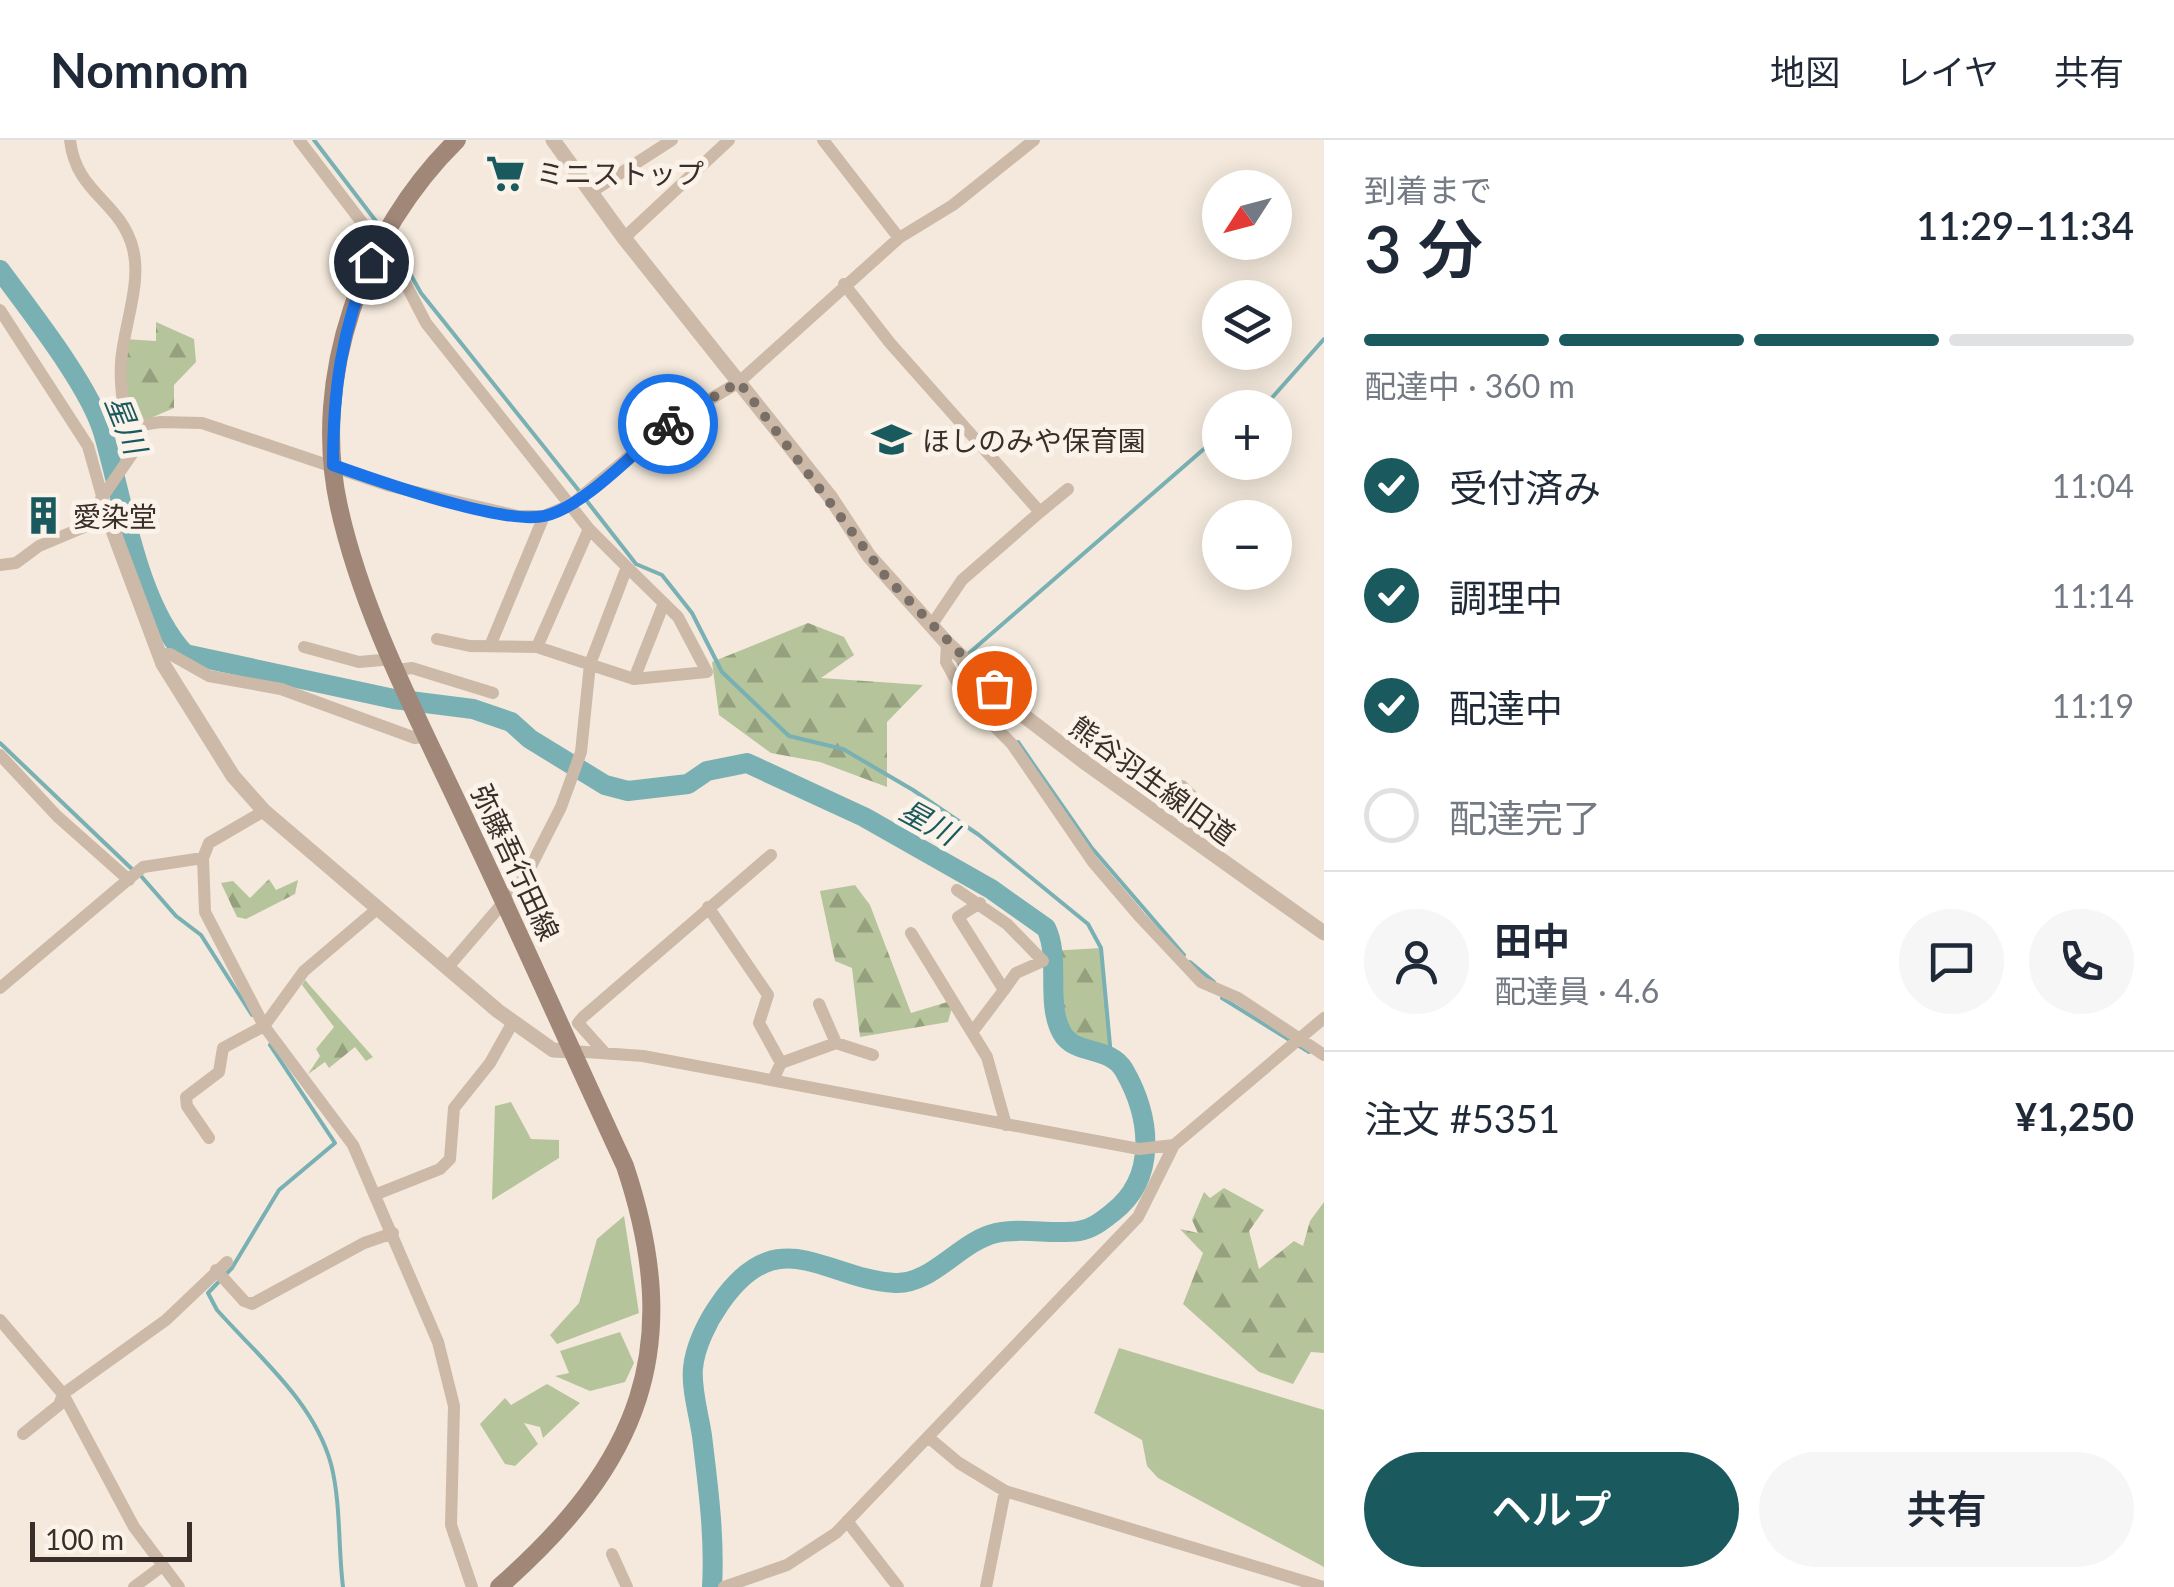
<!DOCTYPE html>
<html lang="ja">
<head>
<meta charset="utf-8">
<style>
	:root { --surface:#fff; --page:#f6f6f7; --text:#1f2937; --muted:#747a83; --line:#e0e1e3; --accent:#1a595e }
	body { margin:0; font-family:Lato,"Noto Sans JP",sans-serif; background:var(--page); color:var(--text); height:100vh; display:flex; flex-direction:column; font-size:38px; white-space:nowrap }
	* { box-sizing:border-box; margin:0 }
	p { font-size:32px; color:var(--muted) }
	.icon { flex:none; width:55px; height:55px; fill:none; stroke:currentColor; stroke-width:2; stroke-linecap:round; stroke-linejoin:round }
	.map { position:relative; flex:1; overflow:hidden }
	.sheet { display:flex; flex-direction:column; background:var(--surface); width:850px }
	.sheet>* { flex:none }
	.needle { width:65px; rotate:234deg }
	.tools { position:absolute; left:1202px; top:30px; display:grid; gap:20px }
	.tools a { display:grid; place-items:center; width:90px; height:90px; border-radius:50%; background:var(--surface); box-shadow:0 5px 25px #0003; font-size:50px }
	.scale { position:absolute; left:30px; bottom:25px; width:162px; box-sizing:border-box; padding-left:10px; border:5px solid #392e28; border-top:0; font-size:28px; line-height:35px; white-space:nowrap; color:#392e28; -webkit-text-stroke:8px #fbf3e9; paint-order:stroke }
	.pin { position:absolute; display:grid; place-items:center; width:85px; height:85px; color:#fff; margin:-42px; border:5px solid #fff; border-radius:50%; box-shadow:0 2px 10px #0007 }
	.courier { position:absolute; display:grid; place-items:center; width:100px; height:100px; margin:-50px; border:8px solid #1a73e8; border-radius:50%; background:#fff; color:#222; box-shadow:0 2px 12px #0007 }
	.summary em { font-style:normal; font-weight:600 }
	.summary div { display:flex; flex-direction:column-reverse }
	.summary { display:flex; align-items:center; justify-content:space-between; height:170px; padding:0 40px }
	h1 { font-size:65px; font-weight:600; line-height:75px }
	.bar { display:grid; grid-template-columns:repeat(4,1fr); gap:15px 10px; align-content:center; height:120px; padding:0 40px }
	.bar i { height:12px; border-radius:8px; background:var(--line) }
	.bar .active { background:var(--accent) }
	.bar p { grid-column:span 4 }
	.line { display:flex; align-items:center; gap:25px; padding:0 40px; border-top:2px solid var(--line) }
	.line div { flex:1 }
	.round { display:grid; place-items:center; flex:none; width:105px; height:105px; border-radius:52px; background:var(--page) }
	ol { padding:0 40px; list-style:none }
	li { display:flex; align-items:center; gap:30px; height:110px }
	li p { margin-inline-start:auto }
	li .icon { padding:10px; border-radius:50%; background:var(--accent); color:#fff; stroke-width:4 }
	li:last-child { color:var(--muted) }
	li i { width:55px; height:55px; border:5px solid var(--line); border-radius:50% }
	.cta { display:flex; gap:20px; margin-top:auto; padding:20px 40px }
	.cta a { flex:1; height:115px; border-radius:60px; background:var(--accent); color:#fff; font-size:40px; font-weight:600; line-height:115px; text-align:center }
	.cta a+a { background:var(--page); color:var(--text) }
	header { display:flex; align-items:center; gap:60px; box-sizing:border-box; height:140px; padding:0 50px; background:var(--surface); border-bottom:2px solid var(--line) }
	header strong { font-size:48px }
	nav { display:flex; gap:55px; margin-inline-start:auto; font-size:35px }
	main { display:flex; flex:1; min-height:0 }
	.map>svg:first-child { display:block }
</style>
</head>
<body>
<header>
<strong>Nomnom</strong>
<nav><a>地図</a><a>レイヤ</a><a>共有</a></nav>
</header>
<main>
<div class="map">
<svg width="1324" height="1447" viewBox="0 0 1324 1447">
	<defs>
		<pattern id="forest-firs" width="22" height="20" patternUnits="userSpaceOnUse" patternTransform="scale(2.5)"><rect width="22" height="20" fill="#b6c49b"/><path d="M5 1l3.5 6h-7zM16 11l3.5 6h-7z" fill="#95a07e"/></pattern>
	</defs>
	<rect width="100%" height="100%" fill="#f4e9dc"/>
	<path fill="#b6c49b" d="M511,962L531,999L559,1000V1018L492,1060L495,966Z
		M624,1076L639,1173L557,1204L550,1195L579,1163L597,1099Z
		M620,1192L634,1223L625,1242L590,1251L555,1236L569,1233L560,1211Z
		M1119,1208L1324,1270V1427L1158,1338L1147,1326L1142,1300L1094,1273Z
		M547,1244L580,1263L543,1298L540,1287L524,1283L538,1304L515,1326L505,1324L480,1284L505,1258L511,1265Z"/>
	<path fill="url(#forest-firs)" d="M156,182L194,199L196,222L174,245V268L132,286L124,263V199L156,201Z
		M808,483L844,497L854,515L821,538L923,545L887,582V647L820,622L771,613L719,575L712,522Z
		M269,739L276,750L298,740L295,754L246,779L237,777L221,743L233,741L250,758Z
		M855,745L870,765L911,873L954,860L948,882L860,897L852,828L835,821L820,751Z
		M1101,808L1111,916L1070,904L1059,889L1050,811Z
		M305,840L373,917L366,921L355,907L329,928L325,922L308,934L320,916L316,909L334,887L302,845Z
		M1224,1048L1264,1070L1249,1091L1259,1129L1294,1101L1303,1106L1310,1081L1324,1062V1213L1311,1212L1293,1244L1259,1232L1183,1164L1203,1113L1180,1089L1198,1093L1192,1080L1204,1052L1210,1058Z"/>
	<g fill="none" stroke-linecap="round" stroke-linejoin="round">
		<path stroke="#79b0b3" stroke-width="4" d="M314,0L382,89
			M391,100L421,153L580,352
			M1263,268L1324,199
			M586,360L636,424L662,435L692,473L722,532L789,596L843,609L913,650L979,695L1088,784L1101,808L1111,916
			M968,514L1220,295
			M959,523L983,568
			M1018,602L1091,707L1184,815
			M0,603L133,730
			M141,736L176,776L201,795L252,875
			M1190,822L1214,842
			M1224,855L1222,858L1309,912
			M270,905L335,1003L279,1050L232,1128L208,1153L217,1170C259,1217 314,1262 331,1324C341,1363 338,1407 343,1447"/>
		<path stroke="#79b0b3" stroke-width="20" d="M0,130C30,171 89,245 103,292C123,359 137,464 185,514L394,559L473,569L511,582L530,599L605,645L628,651L688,644L707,631L747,623L864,677L991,749L1046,788C1061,818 1045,863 1062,893C1075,916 1109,905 1124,930C1151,977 1158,1038 1112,1073C1102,1081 1092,1089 1079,1091C1052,1095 1022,1087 996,1093C960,1101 932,1145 895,1143C824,1139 778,1078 719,1165C707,1182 695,1207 693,1228C691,1249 699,1275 702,1296C708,1346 715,1397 712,1447"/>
		<path stroke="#cdb9a7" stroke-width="12" d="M70,0C76,54 121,61 133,109C142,144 123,188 121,223C119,252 127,285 132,314L101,359
			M299,0L399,131L426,183L589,389L627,427L590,524L581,612L561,667L526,736L448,827
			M823,0L899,98
			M590,53L672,0
			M624,98L729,0
			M844,144L890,203L1040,372L962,440L931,486
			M0,170L88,306L108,377L39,406L16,423L0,425
			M127,287L161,282L202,283L390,346L518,376H544L572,364L667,285L739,242L899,98L953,65L1034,0
			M1040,372L1068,349
			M589,389L537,507L634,539L707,532L678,477L627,427
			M437,499L470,506L537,507
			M947,503L946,522L965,557L1012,604L1093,722L1140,777L1201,842L1238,858L1324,915
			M490,506L544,376
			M304,507L359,522L393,519
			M158,514H170L209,536L281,549L415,598L427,596
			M397,530L412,528L493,553
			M634,539L664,463
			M0,615L57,676L129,740
			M1182,646L1214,678L1188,697
			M264,671L209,703L203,718L205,772L264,886L353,1005L438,1202L454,1266L451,1385L472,1447
			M957,750L1007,784L1043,821L1016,833L1004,850
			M708,767L768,855L759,883L781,923L773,940
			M911,793L987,917L1006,985
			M0,848L143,727L203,718
			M819,864L836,903
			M973,891L1004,850L958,777L980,763
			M572,911L643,916L1139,1009L1174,1005L1324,878
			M604,912L578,883L583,877L771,715
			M781,923L836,903L873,915
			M209,998L187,966L186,957L219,932L223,908L264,886L304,831L377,769
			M377,1054L440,1029L450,1019L454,968L490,923L513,882
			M216,1130L244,1161L252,1164L364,1103L393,1093
			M0,1180L63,1254L134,1387L179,1447
			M23,1294L59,1265L63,1254L166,1180L227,1122
			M928,1297L959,1323L1005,1351L1323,1447
			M847,1381L898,1447
			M612,1414L627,1447
			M134,1447L161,1427
			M724,1447L787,1425L836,1393L1138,1077L1174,1005
			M986,1447L1005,1351"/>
		<path stroke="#cdb9a7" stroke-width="15" d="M553,0L624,98L831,358L869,416L947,503L1019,572L1087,624L1324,793
			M108,377L163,524L233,636L264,671L498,871L553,910L572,911"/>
		<path stroke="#a18778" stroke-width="18" d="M457,0C363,92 310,237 339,367C364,480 422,585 470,689C523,801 573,914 625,1026C686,1209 640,1323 499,1447"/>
	</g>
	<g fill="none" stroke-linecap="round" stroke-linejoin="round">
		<path stroke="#7a6f67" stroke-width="10" stroke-dasharray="0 18" d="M668,284L739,242L886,437L994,548"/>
		<path stroke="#1a73e8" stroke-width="12" d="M371,122C341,188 333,254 333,325C375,340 503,385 544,376C583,368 636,310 668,284"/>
	</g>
	<defs>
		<symbol id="supermarket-bare" viewBox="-9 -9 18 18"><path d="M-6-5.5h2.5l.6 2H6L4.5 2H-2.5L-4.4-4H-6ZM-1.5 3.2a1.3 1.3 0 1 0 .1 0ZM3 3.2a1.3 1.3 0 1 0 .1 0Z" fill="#1a595e" stroke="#fbf3e9" stroke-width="2.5" paint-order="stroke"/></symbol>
		<symbol id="school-bare" viewBox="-9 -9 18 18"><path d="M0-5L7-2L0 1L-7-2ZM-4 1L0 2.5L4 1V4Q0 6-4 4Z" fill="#1a595e" stroke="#fbf3e9" stroke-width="2.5" paint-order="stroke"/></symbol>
		<symbol id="building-bare" viewBox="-9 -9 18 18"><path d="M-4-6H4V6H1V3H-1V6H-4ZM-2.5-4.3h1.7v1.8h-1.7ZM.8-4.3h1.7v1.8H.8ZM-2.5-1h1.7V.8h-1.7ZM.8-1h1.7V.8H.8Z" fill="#1a595e" stroke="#fbf3e9" stroke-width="2.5" paint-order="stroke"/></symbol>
	</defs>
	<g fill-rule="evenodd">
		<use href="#supermarket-bare" x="478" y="6" width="55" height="55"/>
		<use href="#school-bare" x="864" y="272" width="55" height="55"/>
		<use href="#building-bare" x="16" y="348" width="55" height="55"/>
	</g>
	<g text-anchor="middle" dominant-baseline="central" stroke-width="10" stroke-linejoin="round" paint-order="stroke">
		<g font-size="28" fill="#392e28" stroke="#fbf3e9" text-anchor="start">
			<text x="536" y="33">ミニストップ</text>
			<text x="922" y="300">ほしのみや保育園</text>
			<text x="73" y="376">愛染堂</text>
		</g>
		<g font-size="28" fill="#392e28" stroke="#fbf3e9">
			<text transform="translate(1153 640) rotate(36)">熊谷羽生線旧道</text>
			<text transform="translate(516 722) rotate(65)">弥藤吾行田線</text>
		</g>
		<g font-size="30" font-style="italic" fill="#1a595e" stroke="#fbf3e9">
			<text transform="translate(127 284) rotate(68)">星川</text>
			<text transform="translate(929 681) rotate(29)">星川</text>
		</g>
	</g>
</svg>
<div class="tools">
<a><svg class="needle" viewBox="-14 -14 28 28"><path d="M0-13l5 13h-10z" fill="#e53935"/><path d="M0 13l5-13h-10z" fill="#747a83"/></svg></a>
<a><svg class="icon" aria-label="layers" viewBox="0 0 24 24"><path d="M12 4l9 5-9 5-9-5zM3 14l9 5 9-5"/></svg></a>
<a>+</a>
<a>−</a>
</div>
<div class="scale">100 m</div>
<div class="pin" style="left:994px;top:548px;background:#ea580c"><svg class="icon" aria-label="bag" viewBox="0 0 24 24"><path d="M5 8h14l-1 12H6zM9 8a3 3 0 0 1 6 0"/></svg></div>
<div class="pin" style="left:371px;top:122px;background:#1f2937"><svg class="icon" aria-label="home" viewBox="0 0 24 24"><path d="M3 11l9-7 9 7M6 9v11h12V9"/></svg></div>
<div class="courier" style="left:668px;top:284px"><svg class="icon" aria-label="bike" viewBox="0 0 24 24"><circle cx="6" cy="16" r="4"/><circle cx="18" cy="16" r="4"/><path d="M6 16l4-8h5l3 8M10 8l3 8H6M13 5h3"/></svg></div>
</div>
<section class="sheet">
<div class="summary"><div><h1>3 分</h1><p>到着まで</p></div><em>11:29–11:34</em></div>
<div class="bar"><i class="active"></i><i class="active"></i><i class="active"></i><i></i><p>配達中 · 360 m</p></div>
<ol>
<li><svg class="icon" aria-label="check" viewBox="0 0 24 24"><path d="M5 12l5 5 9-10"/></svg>受付済み<p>11:04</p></li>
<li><svg class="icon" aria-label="check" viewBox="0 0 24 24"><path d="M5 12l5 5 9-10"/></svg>調理中<p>11:14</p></li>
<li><svg class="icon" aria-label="check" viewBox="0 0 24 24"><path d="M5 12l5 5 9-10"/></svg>配達中<p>11:19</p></li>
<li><i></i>配達完了</li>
</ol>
<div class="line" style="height:180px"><a class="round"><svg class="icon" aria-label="person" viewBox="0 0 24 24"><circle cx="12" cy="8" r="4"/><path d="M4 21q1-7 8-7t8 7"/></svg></a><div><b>田中</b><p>配達員 · 4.6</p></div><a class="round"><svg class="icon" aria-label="chat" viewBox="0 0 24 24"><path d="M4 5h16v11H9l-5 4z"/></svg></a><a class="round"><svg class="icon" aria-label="phone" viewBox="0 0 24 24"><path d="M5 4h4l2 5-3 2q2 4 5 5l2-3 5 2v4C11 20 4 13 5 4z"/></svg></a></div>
<div class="line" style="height:130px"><div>注文 #5351</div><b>¥1,250</b></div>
<div class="cta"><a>ヘルプ</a><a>共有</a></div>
</section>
</main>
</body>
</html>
